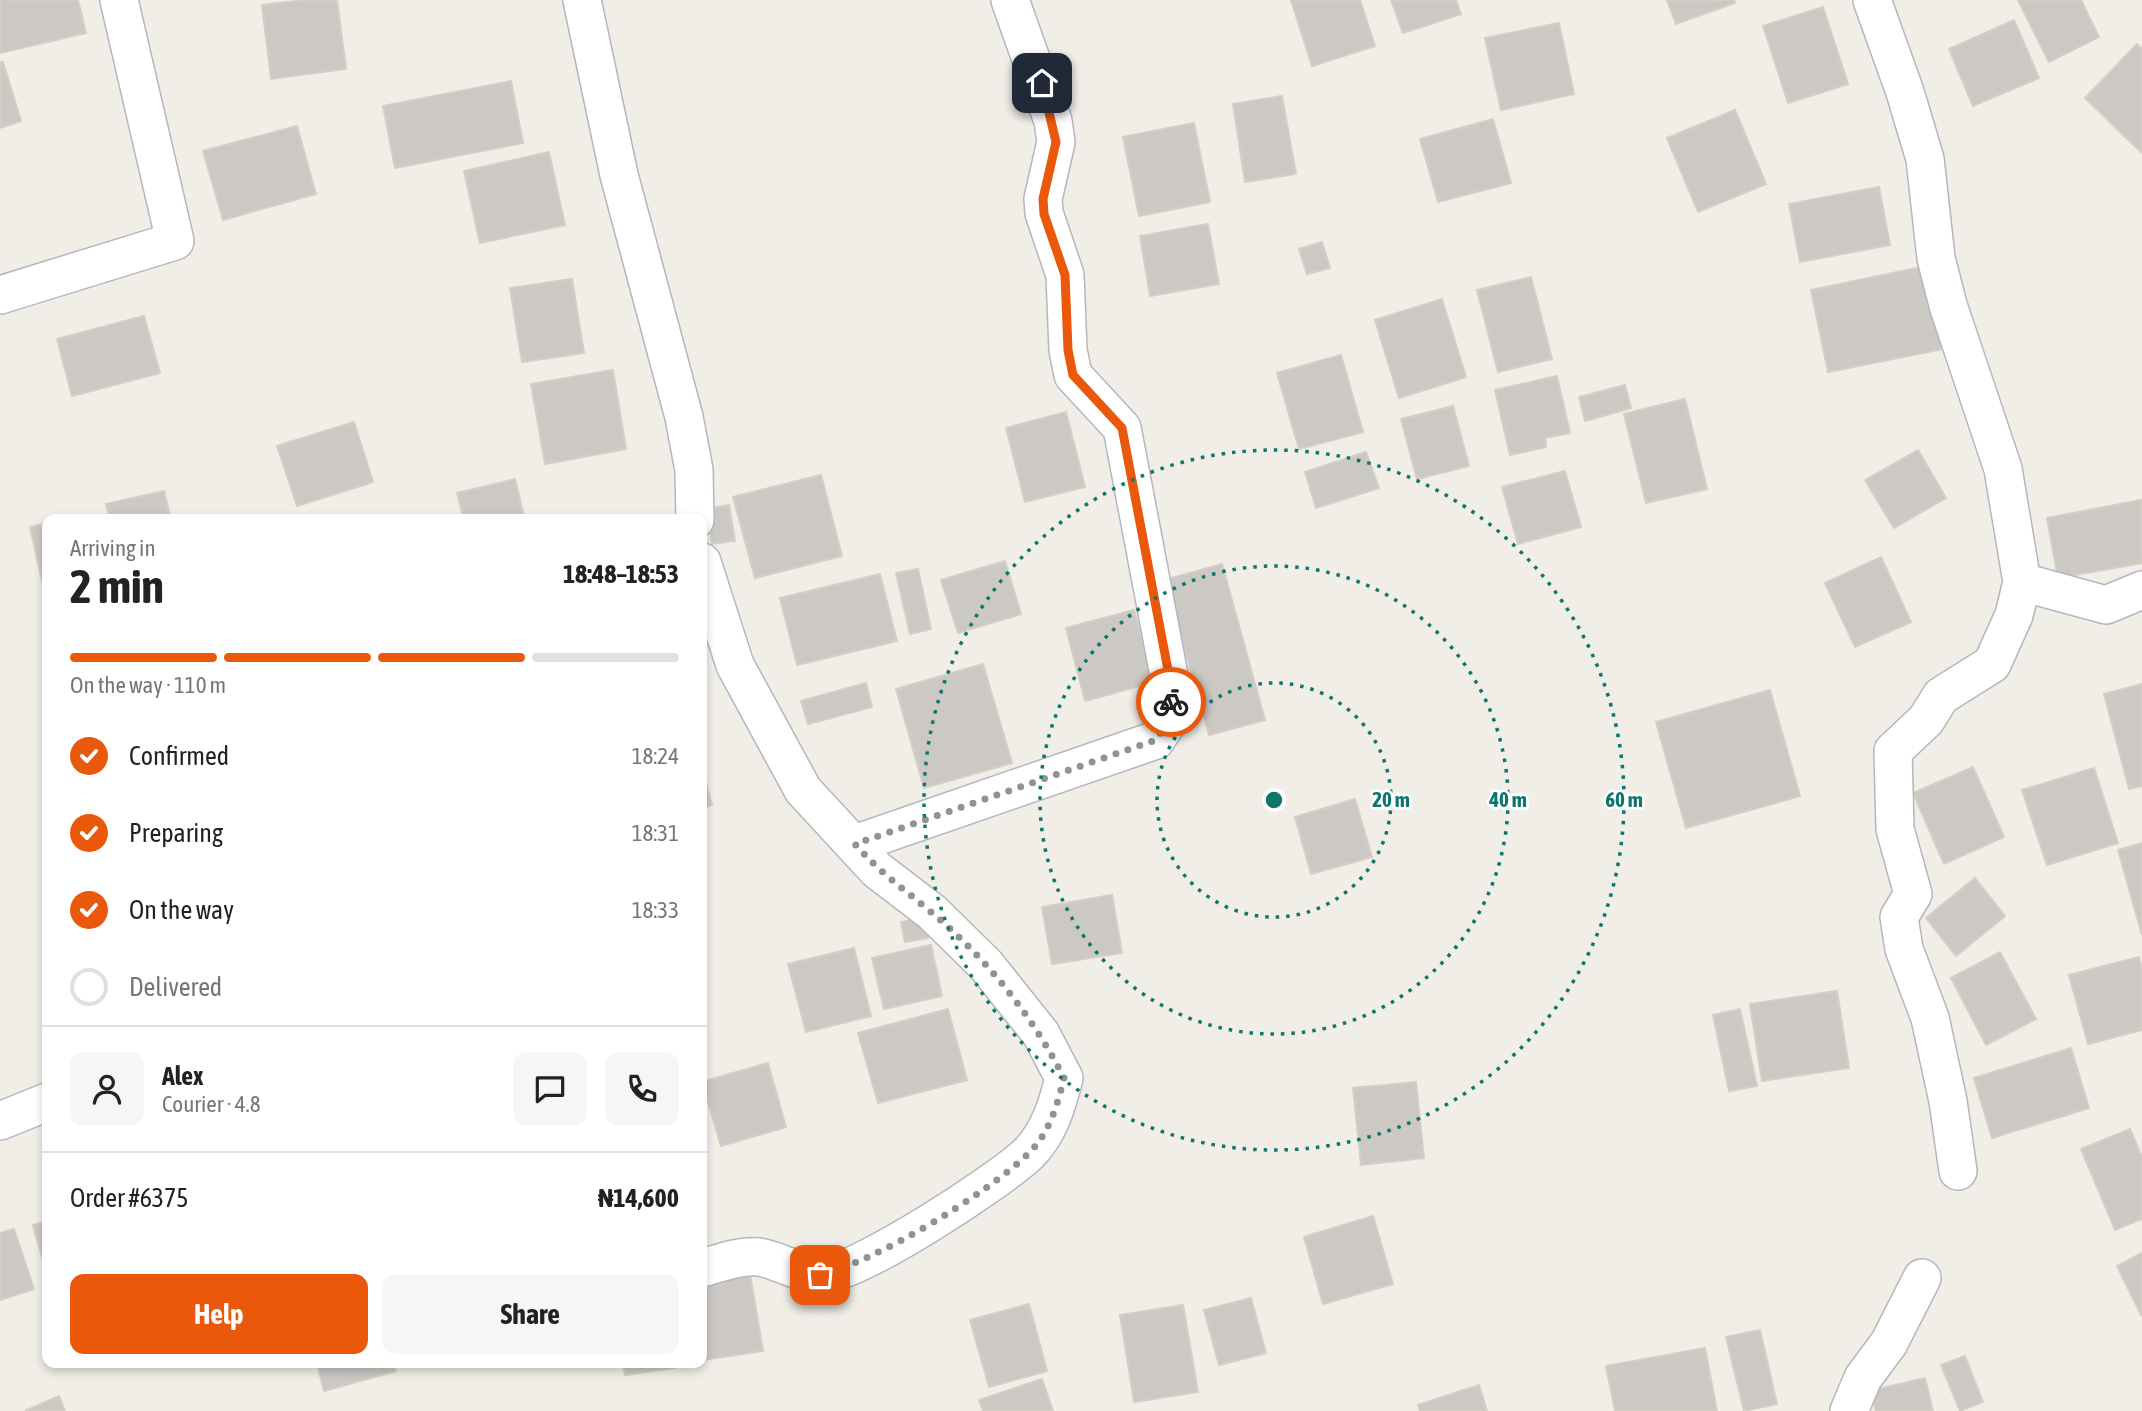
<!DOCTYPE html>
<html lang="en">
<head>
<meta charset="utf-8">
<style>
	:root { --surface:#fff; --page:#f6f6f6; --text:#222; --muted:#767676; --line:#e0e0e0; --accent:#ea580c }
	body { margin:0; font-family:"Asap Condensed",sans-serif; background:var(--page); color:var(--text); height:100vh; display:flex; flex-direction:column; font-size:26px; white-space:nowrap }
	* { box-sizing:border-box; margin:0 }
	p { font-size:23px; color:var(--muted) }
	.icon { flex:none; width:38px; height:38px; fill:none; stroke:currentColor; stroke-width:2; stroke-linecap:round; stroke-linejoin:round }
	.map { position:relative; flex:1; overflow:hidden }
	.sheet { position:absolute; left:42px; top:514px; width:665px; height:854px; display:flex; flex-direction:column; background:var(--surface); border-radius:14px; box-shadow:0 4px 10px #0003 }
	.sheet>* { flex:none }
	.pin { position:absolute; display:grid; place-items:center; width:60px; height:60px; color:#fff; margin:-30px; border-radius:14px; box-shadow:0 4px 10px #0006 }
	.courier { position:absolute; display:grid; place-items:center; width:70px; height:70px; margin:-35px; border:5px solid #ea580c; border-radius:50%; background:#fff; color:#222; box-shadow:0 2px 9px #0007 }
	.head em { font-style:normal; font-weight:700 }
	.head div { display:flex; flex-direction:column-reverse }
	.head { display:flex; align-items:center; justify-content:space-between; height:119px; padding:0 28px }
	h1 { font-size:46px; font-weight:700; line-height:52px }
	.bar { display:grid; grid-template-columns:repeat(4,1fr); gap:10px 7px; align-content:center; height:84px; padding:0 28px }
	.bar i { height:9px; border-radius:5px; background:var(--line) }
	.bar .active { background:var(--accent) }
	.bar p { grid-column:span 4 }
	.line { display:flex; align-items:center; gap:18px; padding:0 28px; border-top:2px solid var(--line) }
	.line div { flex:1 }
	.round { display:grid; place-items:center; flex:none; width:74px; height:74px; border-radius:14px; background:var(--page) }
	ol { padding:0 28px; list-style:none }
	li { display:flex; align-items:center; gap:21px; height:77px }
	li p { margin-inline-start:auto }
	li .icon { padding:7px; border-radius:50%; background:var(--accent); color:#fff; stroke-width:4 }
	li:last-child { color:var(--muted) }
	li i { width:38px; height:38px; border:4px solid var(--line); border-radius:50% }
	.cta { display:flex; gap:14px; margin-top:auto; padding:14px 28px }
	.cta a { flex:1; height:80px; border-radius:14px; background:var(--accent); color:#fff; font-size:28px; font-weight:700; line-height:80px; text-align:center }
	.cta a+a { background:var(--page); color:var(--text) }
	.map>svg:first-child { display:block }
</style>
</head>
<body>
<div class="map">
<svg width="2142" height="1411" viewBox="0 0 2142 1411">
	<rect width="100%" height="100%" fill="#f0eee7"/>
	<path fill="#ccc8c4" stroke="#d4cfc5" stroke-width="2" d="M0,0H78L86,33L0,53Z
		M305,0H337L346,69L271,79L262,5Z
		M1291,0H1360L1375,46L1312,66Z
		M1391,0H1456L1461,14L1403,33Z
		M1667,0H1734L1735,3L1676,24Z
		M2018,0H2081L2099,37L2049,62Z
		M1823,7L1848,84L1788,103L1763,26Z
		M2014,20L2039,78L1973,106L1949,49Z
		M1559,23L1574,94L1501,110L1485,38Z
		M2137,44L2142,49V153L2085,98Z
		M0,62H3L21,121L0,128Z
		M511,81L523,143L395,168L383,106Z
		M1282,96L1296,174L1245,182L1233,104Z
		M1735,110L1766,184L1698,212L1667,138Z
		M1493,119L1511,183L1438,202L1420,139Z
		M1194,123L1210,202L1139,216L1123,137Z
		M297,126L316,194L223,220L203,151Z
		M549,152L565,225L480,243L464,171Z
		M1879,187L1890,245L1800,262L1789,204Z
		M1208,224L1219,284L1150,296L1140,236Z
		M1322,242L1330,268L1307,274L1299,249Z
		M1926,266L1943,349L1828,372L1811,290Z
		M1531,277L1552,359L1498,372L1477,290Z
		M572,279L584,353L522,362L510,288Z
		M1442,299L1466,377L1399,398L1375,320Z
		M144,316L160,373L72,396L57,339Z
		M1341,355L1363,432L1299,449L1277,373Z
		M613,370L626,449L545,464L531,384Z
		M1557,376L1570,433L1545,438L1546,447L1510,455L1495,390Z
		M1625,385L1631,408L1585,421L1579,397Z
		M1685,399L1707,489L1646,503L1624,414Z
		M1453,406L1469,466L1417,479L1401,419Z
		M1066,412L1085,487L1025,502L1006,428Z
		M354,422L373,482L297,506L277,446Z
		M1918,450L1946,498L1894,528L1865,480Z
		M1366,452L1379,488L1316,508L1305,472Z
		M1565,471L1581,527L1518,544L1502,487Z
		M821,475L842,556L755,578L733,497Z
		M515,479L525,520H464L457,493Z
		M164,491L171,520H110L106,504Z
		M2141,500L2142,563L2058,578L2047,518Z
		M729,505L735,541L712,544L706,509Z
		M47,523V603L30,527Z
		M1881,557L1911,622L1855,647L1825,583Z
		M1005,561L1021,614L958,633L941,580Z
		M1222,564L1265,720L1209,735L1165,580Z
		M918,569L931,629L910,634L896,573Z
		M880,574L897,641L797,665L780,598Z
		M1134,610L1154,682L1085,701L1066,628Z
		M983,664L1012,763L924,788L896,689Z
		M866,683L872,707L808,724L801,701Z
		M2142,684V786L2129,789L2104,694Z
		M1770,690L1800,796L1686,828L1656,722Z
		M1973,767L2004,837L1944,864L1913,793Z
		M2094,768L2118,843L2047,865L2022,790Z
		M702,769L712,805L702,808Z
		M1355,799L1372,857L1311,874L1295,817Z
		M2142,843V935L2118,850Z
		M1975,878L2005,916L1956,956L1926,918Z
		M1112,895L1122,953L1052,964L1042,907Z
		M924,918L928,938L905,942L901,922Z
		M931,945L942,996L884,1009L872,958Z
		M854,948L871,1016L806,1032L788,964Z
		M2000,952L2036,1019L1986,1045L1951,978Z
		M2139,957L2142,969V1030L2088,1044L2069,975Z
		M1837,991L1849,1068L1762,1081L1750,1004Z
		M948,1009L967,1080L878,1103L858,1033Z
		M1740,1009L1757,1086L1729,1091L1713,1015Z
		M2071,1048L2089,1108L1992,1138L1974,1078Z
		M768,1063L786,1127L721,1146L702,1082Z
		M1416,1082L1424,1158L1361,1165L1353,1088Z
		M2130,1129L2142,1157V1219L2115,1230L2081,1149Z
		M1373,1216L1393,1284L1323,1304L1304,1237Z
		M47,1221V1275L33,1225Z
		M14,1229L34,1289L0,1300V1233Z
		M2142,1253V1314L2141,1315L2117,1266Z
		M750,1274L763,1351L702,1360V1281Z
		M1251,1298L1266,1353L1219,1365L1204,1310Z
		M1029,1304L1047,1371L989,1387L970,1320Z
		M1183,1305L1198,1392L1134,1402L1120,1315Z
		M1760,1330L1777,1404L1744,1411L1726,1337Z
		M1705,1348L1717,1411H1615L1606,1366Z
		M1965,1356L1983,1402L1960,1411L1941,1365Z
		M317,1363H393L396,1371L324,1391Z
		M623,1363H674L675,1368L625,1375Z
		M1925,1378L1933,1411H1876L1870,1391Z
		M1042,1379L1053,1411H983L979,1400Z
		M1479,1385L1487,1411H1420L1418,1405Z
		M59,1396L65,1411H25Z"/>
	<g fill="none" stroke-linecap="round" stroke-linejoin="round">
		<defs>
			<path id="street" d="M582,0L619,175L684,417L694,470L695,520
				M1872,0L1905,92L1925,159L1936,258L1948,305L2003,469L2022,582L2014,615L1992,664L1941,696L1926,720L1893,751L1895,829L1913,894L1899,917L1904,949L1930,1018L1948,1101L1958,1171
				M0,295L175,241L119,0
				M702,562L735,665L803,790L877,870L932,912L986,965L1041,1034L1064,1078C1057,1106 1049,1133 1028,1154C998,1182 858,1274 821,1275C801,1275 779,1260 759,1257C740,1255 720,1263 702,1268
				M2022,582L2106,605L2142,590
				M855,844L1156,740L1170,718L1172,691L1122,428L1073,375L1068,350L1065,275L1044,213L1043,199L1056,142L1053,121L1010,0
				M0,1121L47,1102
				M1849,1411L1863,1378L1889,1343L1922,1278"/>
		</defs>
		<use href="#street" stroke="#b4b7bb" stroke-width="40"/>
		<use href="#street" stroke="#fff" stroke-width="37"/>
	</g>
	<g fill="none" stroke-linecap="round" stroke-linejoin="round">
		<path stroke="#919393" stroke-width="7" stroke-dasharray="0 12.6" d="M820,1275C878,1260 984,1196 1028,1154C1049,1134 1057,1106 1064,1078C1032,1015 986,958 931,912C904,889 878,871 855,844L1156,740L1170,718L1171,702"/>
		<path stroke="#ea580c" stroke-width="9" d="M1042,83L1056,142L1043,199L1044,214L1065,275L1068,350L1073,375L1122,428L1172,691L1171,702"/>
	</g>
	<g fill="none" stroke="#0f766e" stroke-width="3.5" stroke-dasharray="3.5 7">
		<circle cx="1274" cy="800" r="117"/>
		<circle cx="1274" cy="800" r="234"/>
		<circle cx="1274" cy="800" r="350"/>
	</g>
	<circle cx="1274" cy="800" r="10" fill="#0f766e" stroke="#fff" stroke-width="3.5"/>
	<g font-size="21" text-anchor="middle" font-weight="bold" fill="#0f766e" stroke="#fff" stroke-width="5" stroke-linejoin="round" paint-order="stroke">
		<text x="1391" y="807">20 m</text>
		<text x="1508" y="807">40 m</text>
		<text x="1624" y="807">60 m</text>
	</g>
</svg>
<div class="pin" style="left:820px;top:1275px;background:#ea580c"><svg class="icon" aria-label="bag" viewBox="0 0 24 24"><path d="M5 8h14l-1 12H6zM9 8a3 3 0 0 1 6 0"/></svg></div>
<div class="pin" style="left:1042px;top:83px;background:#1f2937"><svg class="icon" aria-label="home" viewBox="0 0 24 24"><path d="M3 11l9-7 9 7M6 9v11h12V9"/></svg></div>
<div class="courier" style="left:1171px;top:702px"><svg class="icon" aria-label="bike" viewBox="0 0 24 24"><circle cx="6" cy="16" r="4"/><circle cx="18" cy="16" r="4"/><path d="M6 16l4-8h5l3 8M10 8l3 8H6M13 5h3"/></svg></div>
<section class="sheet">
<div class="head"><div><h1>2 min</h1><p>Arriving in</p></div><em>18:48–18:53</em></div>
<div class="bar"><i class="active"></i><i class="active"></i><i class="active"></i><i></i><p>On the way · 110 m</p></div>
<ol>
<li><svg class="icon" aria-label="check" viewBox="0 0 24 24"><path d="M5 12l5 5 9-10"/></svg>Confirmed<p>18:24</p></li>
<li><svg class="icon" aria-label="check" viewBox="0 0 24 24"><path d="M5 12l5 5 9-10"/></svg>Preparing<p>18:31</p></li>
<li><svg class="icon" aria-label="check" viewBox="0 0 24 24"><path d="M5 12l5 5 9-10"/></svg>On the way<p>18:33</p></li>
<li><i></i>Delivered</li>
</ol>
<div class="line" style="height:126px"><a class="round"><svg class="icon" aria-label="person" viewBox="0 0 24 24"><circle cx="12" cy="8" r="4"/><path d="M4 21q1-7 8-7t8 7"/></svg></a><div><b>Alex</b><p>Courier · 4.8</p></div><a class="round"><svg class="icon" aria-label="chat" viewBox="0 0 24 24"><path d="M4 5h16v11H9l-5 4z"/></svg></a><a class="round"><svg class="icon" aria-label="phone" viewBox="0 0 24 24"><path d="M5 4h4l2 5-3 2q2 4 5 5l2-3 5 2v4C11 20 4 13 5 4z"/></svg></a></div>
<div class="line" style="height:91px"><div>Order #6375</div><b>₦14,600</b></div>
<div class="cta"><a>Help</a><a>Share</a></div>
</section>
</div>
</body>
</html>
